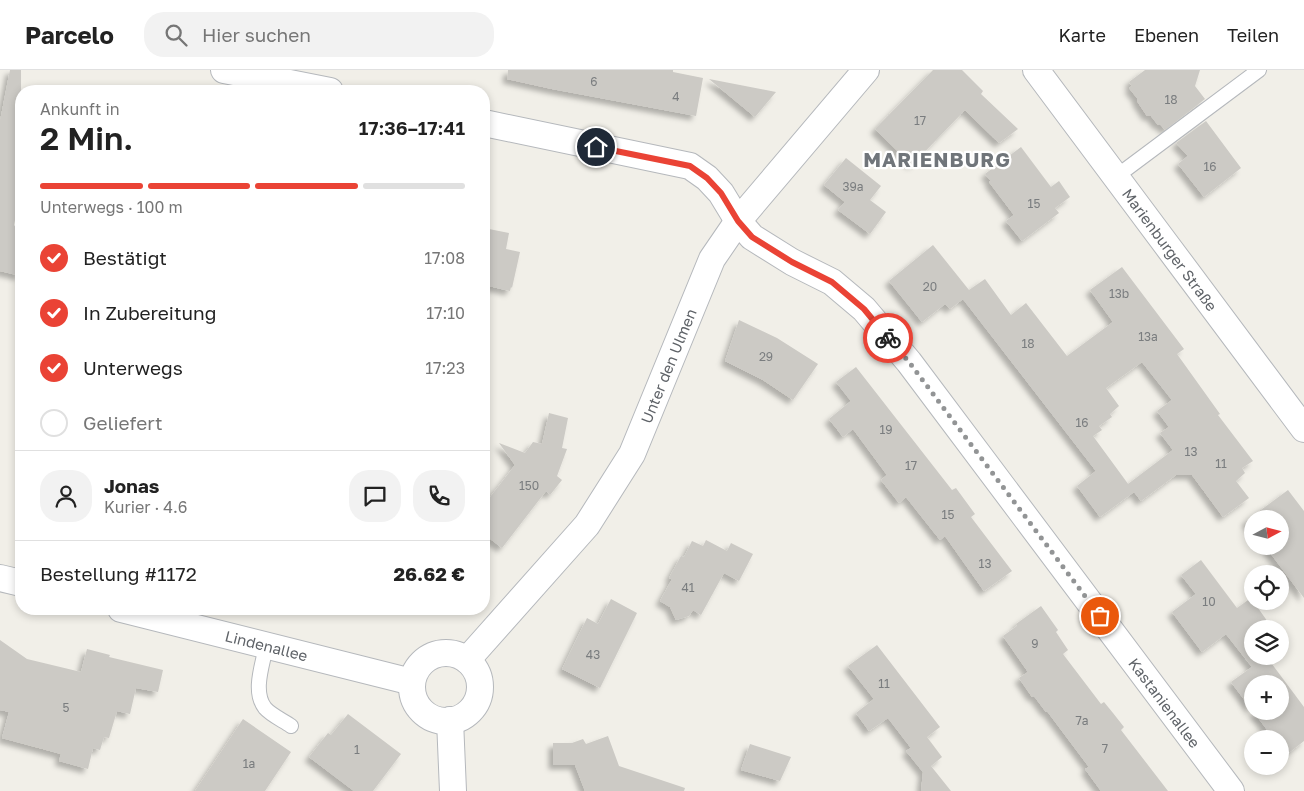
<!DOCTYPE html>
<html lang="de">
<head>
<meta charset="utf-8">
<style>
	:root { --surface:#fff; --page:#f2f2f2; --text:#222; --muted:#767676; --line:#e0e0e0; --accent:#ea4335 }
	body { margin:0; font-family:"Golos Text",sans-serif; background:var(--page); color:var(--text); height:100vh; display:flex; flex-direction:column; font-size:19px; white-space:nowrap }
	* { box-sizing:border-box; margin:0 }
	p { font-size:16px; color:var(--muted) }
	.icon { flex:none; width:28px; height:28px; fill:none; stroke:currentColor; stroke-width:2; stroke-linecap:round; stroke-linejoin:round }
	.map { position:relative; flex:1; overflow:hidden }
	.sheet { position:absolute; left:15px; top:15px; width:475px; height:530px; display:flex; flex-direction:column; background:var(--surface); border-radius:20px; box-shadow:0 2px 8px #0003 }
	.sheet>* { flex:none }
	.needle { width:32px; rotate:83deg }
	.buttons { position:absolute; left:1244px; top:440px; display:grid; gap:10px }
	.buttons a { display:grid; place-items:center; width:45px; height:45px; border-radius:50%; background:var(--surface); box-shadow:0 2px 8px #0003; font-size:25px }
	.pin { position:absolute; display:grid; place-items:center; width:42px; height:42px; color:#fff; margin:-21px; border:2px solid #fff; border-radius:50%; box-shadow:0 1px 5px #0007 }
	.courier { position:absolute; display:grid; place-items:center; width:50px; height:50px; margin:-25px; border:4px solid #ea4335; border-radius:50%; background:#fff; color:#222; box-shadow:0 1px 6px #0007 }
	.headline em { font-style:normal; font-weight:600 }
	.headline div { display:flex; flex-direction:column-reverse }
	.headline { display:flex; align-items:center; justify-content:space-between; height:85px; padding:0 25px }
	h1 { font-size:32px; font-weight:600; line-height:38px }
	.bar { display:grid; grid-template-columns:repeat(4,1fr); gap:8px 5px; align-content:center; height:60px; padding:0 25px }
	.bar i { height:6px; border-radius:4px; background:var(--line) }
	.bar .on { background:var(--accent) }
	.bar p { grid-column:span 4 }
	.line { display:flex; align-items:center; gap:12px; padding:0 25px; border-top:1px solid var(--line) }
	.line div { flex:1 }
	.round { display:grid; place-items:center; flex:none; width:52px; height:52px; border-radius:20px; background:var(--page) }
	ol { padding:0 25px; list-style:none }
	li { display:flex; align-items:center; gap:15px; height:55px }
	li p { margin-inline-start:auto }
	li .icon { padding:5px; border-radius:50%; background:var(--accent); color:#fff; stroke-width:4 }
	li:last-child { color:var(--muted) }
	li i { width:28px; height:28px; border:2px solid var(--line); border-radius:50% }
	header { display:flex; align-items:center; gap:30px; box-sizing:border-box; height:70px; padding:0 25px; background:var(--surface); border-bottom:1px solid var(--line) }
	header strong { font-size:24px }
	nav { display:flex; gap:28px; margin-inline-start:auto; font-size:18px }
	.search { width:350px; height:45px; background:var(--page); display:flex; align-items:center; gap:12px; box-sizing:border-box; padding:0 18px; border-radius:20px; color:var(--muted); font-size:19px }
	.map>svg:first-child { display:block }
</style>
</head>
<body>
<header>
<strong>Parcelo</strong>
<div class="search"><svg class="icon" aria-label="search" viewBox="0 0 24 24"><circle cx="10" cy="10" r="6"/><path d="M15 15l6 6"/></svg>Hier suchen</div>
<nav><a>Karte</a><a>Ebenen</a><a>Teilen</a></nav>
</header>
<div class="map">
<svg width="1304" height="721" viewBox="0 0 1304 721">
	<defs>
		<filter id="shadow"><feDropShadow dx="-4.5" dy="4.5" stdDeviation="2.5" flood-color="#0004"/></filter>
	</defs>
	<rect width="100%" height="100%" fill="#f1efe8"/>
	<path fill="#cccac5" filter="url(#shadow)" d="M10,0H21V121L14,155L21,165V206L0,201V51Z
		M508,0H673V2L703,8L696,46L552,19L507,9Z
		M933,0H962L983,21L981,24L1018,59L999,73L965,40L912,95L875,59Z
		M1145,0H1200L1195,16L1205,29L1165,60L1160,54L1158,55L1151,46H1147L1137,31V28L1129,18L1132,16L1129,12Z
		M709,9L776,22L755,47Z
		M1206,51L1241,98L1204,127L1178,94L1188,86L1176,73Z
		M1021,77L1051,117L1059,111L1070,127L1055,138L1059,143L1022,171L1006,151L1014,145L989,112L991,111L985,104Z
		M846,88L881,116L870,130L886,142L870,164L838,140L845,132L824,115Z
		M484,158L509,163L506,179L520,182L512,218L511,217L510,221L484,215Z
		M933,175L969,220L985,209L1011,245L1026,233L1067,286L1113,252L1090,220L1122,197L1184,279L1177,284L1220,344L1218,345L1253,391L1242,398L1245,403L1236,411L1249,428L1223,447L1192,405H1176L1141,431L1128,414L1173,380L1160,363L1169,357L1157,341L1172,330L1142,292L1106,318L1119,336L1110,344L1112,347L1099,356L1102,360L1093,366L1134,422L1100,447L1077,416L1096,401L963,229L950,239L945,234L922,252L889,211Z
		M739,250L777,268L818,294L793,330L763,310L725,291Z
		M856,297L952,420L956,418L975,444L971,447L1012,501L984,521L945,466L940,470L906,427L899,433L881,410L887,405L853,359L843,367L829,349L851,331L836,312Z
		M549,343L568,348L562,378L567,379L557,406L562,410L550,425L546,421L502,478L484,464V435L515,395L499,373L525,383L533,372L542,374Z
		M1288,420L1304,441V528L1265,476H1280V449H1252V460L1246,451Z
		M706,470L727,481L731,473L753,484L739,511L724,503L701,545L693,540L689,546L676,550L670,537L660,531L672,509L669,508L681,486L684,487L692,471L703,476Z
		M1201,490L1237,538L1251,528L1270,555L1268,557L1269,559H1252V586H1266L1304,637V671L1286,685L1280,677V669H1274L1253,641H1280V614H1252V640L1231,612L1252,597L1226,564L1202,582L1172,542L1196,524L1181,505Z
		M611,529L637,543L600,618L562,599L587,548L598,554Z
		M1041,536L1058,560L1056,562L1068,580L1063,584L1101,634L1104,632L1113,643L1124,657L1121,660L1168,721H1101L1085,699L1089,697L1047,641L1046,642L1034,626L1032,627L1019,608L1028,602L1003,566L1017,556L1016,554Z
		M0,570L27,589L81,602L87,579L110,585L109,587L163,600L158,622L136,618L130,644L117,641L109,668L104,667L100,680L93,678L88,699L59,691L61,684L2,668L9,642L0,640Z
		M877,575L940,657L927,667L942,687L931,696L951,721H921L923,702L906,681L911,678L888,648L869,661L856,643L874,629L848,596Z
		M348,644L401,684L373,721H354L309,687L328,663L331,665Z
		M243,649L291,682L265,721H195Z
		M608,666L619,696L685,718L684,721H585L575,695H553V673H572L583,669L586,674Z
		M750,674L791,687L780,711L741,700Z"/>
	<g fill="none" stroke-linecap="round" stroke-linejoin="round">
		<defs>
			<path id="lane" d="M1117,106L1259,0
				M266,576C263,594 252,621 265,638C271,645 284,651 291,656"/>
			<g id="street">
				<path d="M224,0L330,21"/>
				<path id="s1" d="M1036,0C1126,119 1214,240 1304,359"/>
				<path id="s2" d="M484,53L690,96L707,108L721,123L738,151L752,167L792,192L832,212L864,239L909,292L1231,721"/>
				<path d="M0,508L21,513"/>
				<path id="s3" d="M121,539L412,612"/>
				<circle cx="446" cy="617" r="34"/>
				<path id="s4" d="M467,590L587,455L632,384L712,189L738,151L866,0"/>
				<path d="M450,650L453,721"/>
			</g>
		</defs>
		<use href="#lane" stroke="#b5b8bc" stroke-width="16"/>
		<use href="#street" stroke="#b5b8bc" stroke-width="28"/>
		<use href="#lane" stroke="#fff" stroke-width="14"/>
		<use href="#street" stroke="#fff" stroke-width="26"/>
	</g>
	<g fill="none" stroke-linecap="round" stroke-linejoin="round">
		<path stroke="#929495" stroke-width="5" stroke-dasharray="0 9" d="M888,268L909,292L1100,546"/>
		<path stroke="#ea4335" stroke-width="6" d="M596,77L690,96L707,108L721,123L738,151L752,167L792,192L832,212L864,239L888,268"/>
	</g>
	<g text-anchor="middle" dominant-baseline="central" stroke-width="4.5" stroke-linejoin="round" paint-order="stroke">
		<g font-size="12" fill="#7a7d7f">
			<text x="594" y="11">6</text>
			<text x="676" y="26">4</text>
			<text x="1171" y="29">18</text>
			<text x="920" y="50">17</text>
			<text x="1210" y="96">16</text>
			<text x="853" y="116">39a</text>
			<text x="1034" y="133">15</text>
			<text x="930" y="216">20</text>
			<text x="1119" y="223">13b</text>
			<text x="1148" y="266">13a</text>
			<text x="1028" y="273">18</text>
			<text x="766" y="286">29</text>
			<text x="1082" y="352">16</text>
			<text x="886" y="359">19</text>
			<text x="1191" y="381">13</text>
			<text x="1221" y="393">11</text>
			<text x="911" y="395">17</text>
			<text x="529" y="415">150</text>
			<text x="948" y="444">15</text>
			<text x="985" y="493">13</text>
			<text x="688" y="517">41</text>
			<text x="1209" y="531">10</text>
			<text x="1035" y="573">9</text>
			<text x="593" y="584">43</text>
			<text x="884" y="613">11</text>
			<text x="66" y="637">5</text>
			<text x="1082" y="650">7a</text>
			<text x="1105" y="678">7</text>
			<text x="357" y="679">1</text>
			<text x="249" y="693">1a</text>
		</g>
		<g font-size="15" fill="#5f6368" stroke="#fff">
			<text stroke="none"><textPath href="#s1" startOffset="224">Marienburger Straße</textPath></text>
			<text stroke="none"><textPath href="#s4" startOffset="360">Unter den Ulmen</textPath></text>
			<text stroke="none"><textPath href="#s3" startOffset="150">Lindenallee</textPath></text>
			<text stroke="none"><textPath href="#s2" startOffset="935">Kastanienallee</textPath></text>
		</g>
		<g font-size="20" font-weight="bold" letter-spacing="1" fill="#70757a" stroke="#fff">
			<text x="937" y="89">MARIENBURG</text>
		</g>
	</g>
</svg>
<div class="buttons">
<a><svg class="needle" viewBox="-14 -14 28 28"><path d="M0-13l5 13h-10z" fill="#e53935"/><path d="M0 13l5-13h-10z" fill="#767676"/></svg></a>
<a><svg class="icon" aria-label="locate" viewBox="0 0 24 24"><circle cx="12" cy="12" r="6"/><path d="M12 2v4M12 18v4M2 12h4M18 12h4"/></svg></a>
<a><svg class="icon" aria-label="layers" viewBox="0 0 24 24"><path d="M12 4l9 5-9 5-9-5zM3 14l9 5 9-5"/></svg></a>
<a>+</a>
<a>−</a>
</div>
<div class="pin" style="left:1100px;top:546px;background:#ea580c"><svg class="icon" aria-label="bag" viewBox="0 0 24 24"><path d="M5 8h14l-1 12H6zM9 8a3 3 0 0 1 6 0"/></svg></div>
<div class="pin" style="left:596px;top:77px;background:#1f2937"><svg class="icon" aria-label="home" viewBox="0 0 24 24"><path d="M3 11l9-7 9 7M6 9v11h12V9"/></svg></div>
<div class="courier" style="left:888px;top:268px"><svg class="icon" aria-label="bike" viewBox="0 0 24 24"><circle cx="6" cy="16" r="4"/><circle cx="18" cy="16" r="4"/><path d="M6 16l4-8h5l3 8M10 8l3 8H6M13 5h3"/></svg></div>
<section class="sheet">
<div class="headline"><div><h1>2 Min.</h1><p>Ankunft in</p></div><em>17:36–17:41</em></div>
<div class="bar"><i class="on"></i><i class="on"></i><i class="on"></i><i></i><p>Unterwegs · 100 m</p></div>
<ol>
<li><svg class="icon" aria-label="check" viewBox="0 0 24 24"><path d="M5 12l5 5 9-10"/></svg>Bestätigt<p>17:08</p></li>
<li><svg class="icon" aria-label="check" viewBox="0 0 24 24"><path d="M5 12l5 5 9-10"/></svg>In Zubereitung<p>17:10</p></li>
<li><svg class="icon" aria-label="check" viewBox="0 0 24 24"><path d="M5 12l5 5 9-10"/></svg>Unterwegs<p>17:23</p></li>
<li><i></i>Geliefert</li>
</ol>
<div class="line" style="height:90px"><a class="round"><svg class="icon" aria-label="person" viewBox="0 0 24 24"><circle cx="12" cy="8" r="4"/><path d="M4 21q1-7 8-7t8 7"/></svg></a><div><b>Jonas</b><p>Kurier · 4.6</p></div><a class="round"><svg class="icon" aria-label="chat" viewBox="0 0 24 24"><path d="M4 5h16v11H9l-5 4z"/></svg></a><a class="round"><svg class="icon" aria-label="phone" viewBox="0 0 24 24"><path d="M5 4h4l2 5-3 2q2 4 5 5l2-3 5 2v4C11 20 4 13 5 4z"/></svg></a></div>
<div class="line" style="height:65px"><div>Bestellung #1172</div><b>26.62 €</b></div>
</section>
</div>
</body>
</html>
